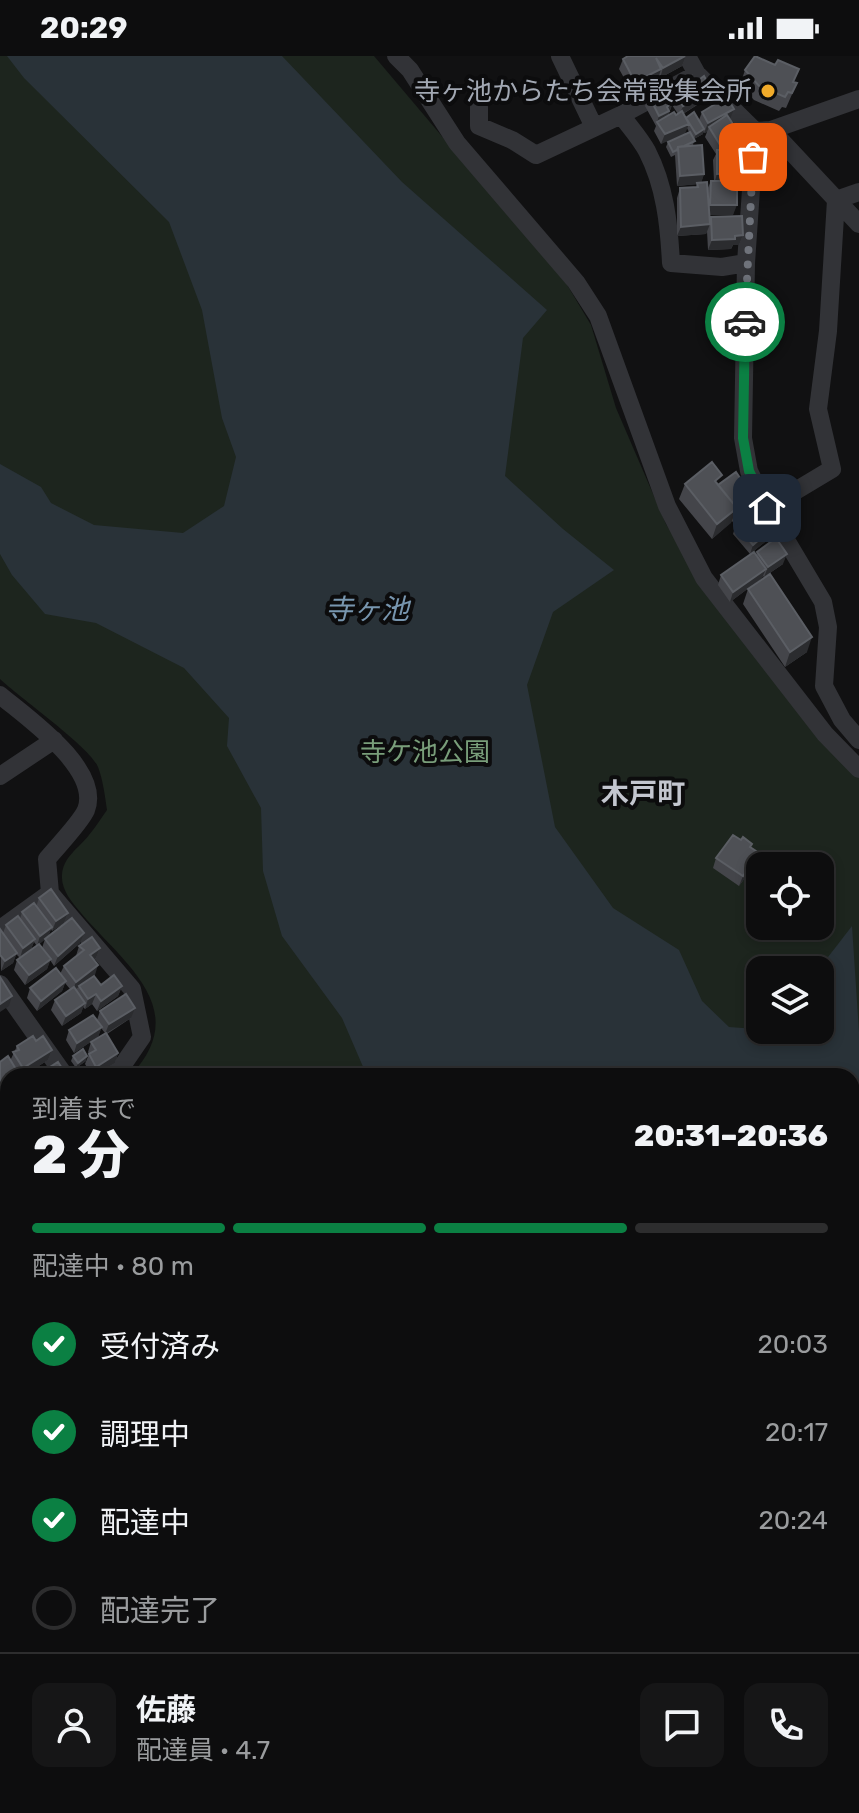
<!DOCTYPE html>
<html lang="ja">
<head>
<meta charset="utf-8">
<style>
	:root { --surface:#0d0d0e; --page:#161617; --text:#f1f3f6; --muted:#9a9c9e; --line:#2d2d2e; --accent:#0b8043 }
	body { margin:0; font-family:Rubik,"Noto Sans JP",sans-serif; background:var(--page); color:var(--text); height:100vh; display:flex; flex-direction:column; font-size:30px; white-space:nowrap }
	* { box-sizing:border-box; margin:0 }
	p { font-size:26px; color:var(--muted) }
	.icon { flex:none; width:44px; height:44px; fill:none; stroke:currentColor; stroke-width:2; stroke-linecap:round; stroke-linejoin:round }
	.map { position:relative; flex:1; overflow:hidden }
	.panel { position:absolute; left:0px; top:1012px; width:860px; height:746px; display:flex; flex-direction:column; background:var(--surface); border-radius:24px 24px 0 0; box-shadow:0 4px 12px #0003,0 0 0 2px var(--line) }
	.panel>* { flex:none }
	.tools { position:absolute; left:746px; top:796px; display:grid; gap:16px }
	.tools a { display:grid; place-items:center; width:88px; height:88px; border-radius:16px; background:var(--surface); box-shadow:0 4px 12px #0003,0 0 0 2px var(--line); font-size:40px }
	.pin { position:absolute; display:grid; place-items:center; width:68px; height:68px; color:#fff; margin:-34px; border-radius:16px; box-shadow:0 4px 12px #0006 }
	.courier { position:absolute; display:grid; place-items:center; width:80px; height:80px; margin:-40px; border:6px solid #0b8043; border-radius:50%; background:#fff; color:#222; box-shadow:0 2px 10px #0007 }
	.overview em { font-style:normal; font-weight:800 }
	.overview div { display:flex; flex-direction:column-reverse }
	.overview { display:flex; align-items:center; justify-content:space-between; height:136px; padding:0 32px }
	h1 { font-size:52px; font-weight:800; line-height:60px }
	.bar { display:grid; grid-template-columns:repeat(4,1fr); gap:12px 8px; align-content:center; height:96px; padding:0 32px }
	.bar i { height:10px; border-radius:6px; background:var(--line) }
	.bar .on { background:var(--accent) }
	.bar p { grid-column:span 4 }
	.line { display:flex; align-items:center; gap:20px; padding:0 32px; border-top:2px solid var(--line) }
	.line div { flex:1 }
	.round { display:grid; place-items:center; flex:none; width:84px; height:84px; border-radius:16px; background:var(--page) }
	ol { padding:0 32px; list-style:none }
	li { display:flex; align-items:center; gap:24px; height:88px }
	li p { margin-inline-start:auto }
	li .icon { padding:8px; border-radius:50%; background:var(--accent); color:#fff; stroke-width:4 }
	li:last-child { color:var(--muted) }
	li i { width:44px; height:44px; border:4px solid var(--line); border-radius:50% }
	.status { display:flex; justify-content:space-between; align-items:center; height:56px; padding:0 40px; background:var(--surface); direction:ltr }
	.status svg { height:22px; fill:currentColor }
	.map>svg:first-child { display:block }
</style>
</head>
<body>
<div class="status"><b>20:29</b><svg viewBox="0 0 49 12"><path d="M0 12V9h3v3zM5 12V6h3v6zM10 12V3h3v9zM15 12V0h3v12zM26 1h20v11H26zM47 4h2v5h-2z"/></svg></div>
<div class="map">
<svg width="859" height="1757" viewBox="0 0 859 1757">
	<rect width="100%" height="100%" fill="#111112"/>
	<path fill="#1d251e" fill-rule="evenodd" d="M0,0H374L566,227L591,269L616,352L666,468L691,510L859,722V1246L857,1247L859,1374L852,1361V1020H130C194,953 123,907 81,857C72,846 61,834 62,819C63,801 79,792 89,779C96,771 101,762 107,754C105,740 103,724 98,711C90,691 20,642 0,623ZM760,810H820V870H760ZM760,914H820V974H760Z
		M8,1578V1726L0,1725V1579Z"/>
	<path fill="#293238" d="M7,0H282L402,126L547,254L523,282L505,420L563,473L614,514L553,556L527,629L555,771L613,852L679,894L702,945L729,971L756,973L760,971V974H820V914H818L852,870L859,976V1039L852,1044V1020H367L342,962L282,880L263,815L261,752L227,690L229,662L184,612L96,567L45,558L12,519L0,498V408L41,431L51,447L94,469L183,477L224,450L236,401L222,362L202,254L169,166L24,22Z"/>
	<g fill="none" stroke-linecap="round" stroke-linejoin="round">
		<path stroke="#383a3e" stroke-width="3" stroke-dasharray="4 6" stroke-linecap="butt" d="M0,1717L8,1714"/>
		<path stroke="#323337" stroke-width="9" d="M0,1187L8,1182
			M0,1259L8,1253
			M0,1326L8,1321
			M0,1463L8,1462
			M0,1497L8,1495
			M0,1546L8,1545"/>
		<path stroke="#323337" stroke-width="18" d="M396,0L410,14L457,87L576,226L598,260L667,450L704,522L825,678L859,713
			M560,0L594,71
			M687,0L697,18L755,75L771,74L859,43
			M697,18L621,59C629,70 640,82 647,95C665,130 669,168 671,207L722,211L746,207
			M479,51V70L512,84L536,99L621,59
			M771,74L859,168
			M755,75L746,207L743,382L749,415L767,452L823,546L828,571L824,630L842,664L859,684
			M836,144L859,136
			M767,452L832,413L818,353L828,275L836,144
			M0,639C26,661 102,713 86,754C81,766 56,792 47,803L50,837L132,933L142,981L120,1013L109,1020
			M0,720L54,684
			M0,873L50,837
			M0,928L65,1020
			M852,1250L859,1248
			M852,1422L859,1424
			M852,1474L859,1471
			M852,1557L859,1554
			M830,1750L833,1757"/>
		<path stroke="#404247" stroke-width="24" d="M0,1098L8,1108
			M852,1664L859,1662
			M530,1750L531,1757
			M602,1757L620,1750"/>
	</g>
	<path fill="#44454a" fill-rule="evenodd" d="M686,0L682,10L660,22L658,21V23L632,36L619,13L623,3Z
		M745,14L797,27L786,52L782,51L779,55L754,44L740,29Z
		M684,26H696L711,33L708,42L683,58L686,62L699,64L702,56L730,63L735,71L731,81L728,83L727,94L742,127H737L733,159H709L710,165L711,161L743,179L739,189H733L731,193L708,194L707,175L706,178L677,180V142L680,132L696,131L697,128L677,130L675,99L671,101L666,91L668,86L689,76L687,72L661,88L654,75L656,70L645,50L649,40L669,35L671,30ZM672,49L678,58L668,60ZM703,76L704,77L707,76L705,81L716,98L713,104L714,125H711L707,134L701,126L704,118L693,90L694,83L703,78Z
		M685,428H719L757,447L753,457L768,476L765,486L750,498L733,478L736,468L739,466L735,469L732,465L712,483L679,443Z
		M757,496L783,508L764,521L763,520L762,522L730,546L718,529L721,519L756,499Z
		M748,533L807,596L785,611L743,548Z
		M751,791L759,797L756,807L739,830L713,812L716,802Z
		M39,842L68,857L64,867L52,875L51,873L48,881L80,887L54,910L50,904L47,913L25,929L14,914L17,904L42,892L45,883L37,890L34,886L31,893L20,902L16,898L13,907L1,915L0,873L3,877L6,869L20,863L22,856L36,851Z
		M79,890L100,892L96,902L94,904L95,919L88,924L101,929L122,930L118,940L97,955L92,948L85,953L83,951L81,957L62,970L51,954L55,944L70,933L65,927L62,935L37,955L27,942L30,932L60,918L64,910L76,900Z
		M100,955L131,962L107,978L118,997L115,1007L92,1020L85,1008L89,998L88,996L91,986L105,977L101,972L98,981L74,997L66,984L69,974L97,964Z
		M36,985L52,994L48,1004L23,1020H18L17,1017L16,1020H8L10,1005L17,990Z
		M73,1000L86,1005L76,1012L71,1005Z
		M8,1039V1076L3,1080L0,1075V1046L1,1044Z
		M8,1388V1434L0,1435L2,1402Z
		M859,1424V1460L852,1461V1425Z
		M859,1479V1510H857L855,1506L852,1511V1484L853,1481Z
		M859,1570V1639L857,1644L852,1646V1609L854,1603H852V1573Z
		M852,1718L859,1757H850L851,1751L848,1752L847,1750H852Z
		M328,1750H345V1753L346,1750H388L389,1756L388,1757H310L312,1753L327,1752Z
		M777,1750H812L815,1757H779Z"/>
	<path fill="#2b2c2f" d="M686,0L682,10L660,22L663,12Z
		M661,13L658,23L632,36L635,26Z
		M711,33L708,42L679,60L683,50Z
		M674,44L666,65L657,66L659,60Z
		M734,53L730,63L710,74L709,71L707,76L704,77L708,67Z
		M689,68L685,78L661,88L665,78Z
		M735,71L731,81L721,88L725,78Z
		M704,73L703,78L694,83L696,78Z
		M730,86L726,96L718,102L722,92Z
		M745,117L742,127L714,128L717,118Z
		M704,118L701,128L677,130L680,120Z
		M710,149H737L733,159H707Z
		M710,168L706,178L677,180L681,171Z
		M743,179L739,189H733L731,193L708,194L712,184Z
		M757,447L753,457L735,469L738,459Z
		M737,452L731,467L712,483L717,468Z
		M768,476L765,486L750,498L753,489Z
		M787,498L783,508L764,521L768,511Z
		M766,513L762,522L730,546L733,536Z
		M812,581L807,596L785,611L790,596Z
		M759,797L756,807L739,830L743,820Z
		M68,857L64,867L52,875L56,865Z
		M52,871L48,881L37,890L40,880Z
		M84,877L80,887L54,910L58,900Z
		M35,883L31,893L20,902L23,892Z
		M100,892L96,902L87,909L90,899Z
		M17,897L13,907L1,915L5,905Z
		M51,903L47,913L25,929L29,919Z
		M98,909L95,919L72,936L76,926Z
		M66,925L62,935L37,955L41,945Z
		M122,930L118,940L97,955L101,945Z
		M96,938L92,948L85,953L88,943Z
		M12,940L9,950L0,956V948Z
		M85,947L81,957L62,970L66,960Z
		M135,952L131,962L105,978L109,968Z
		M102,971L98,981L74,997L77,987Z
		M52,994L48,1004L23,1020H20L23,1012Z
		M118,997L115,1007L93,1020L96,1011Z
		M87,1000L86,1005L76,1012L78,1007Z
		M8,1021V1029L0,1034V1027Z
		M8,1152V1157L5,1165L0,1168V1158Z
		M8,1224V1235L0,1241V1230Z
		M8,1294V1305L0,1311V1300Z
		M8,1374L6,1384L0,1385V1376Z
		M8,1420V1434L0,1435V1422Z
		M855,1451H859V1460L852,1461Z
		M857,1501L853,1511H852V1503Z
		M8,1515V1524L0,1526V1516Z
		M859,1592V1601L852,1603V1595Z
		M859,1635L857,1644L852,1646V1638Z
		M859,1704L856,1714L852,1715V1707Z
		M859,1750V1757H853L855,1752Z
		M289,1753H296L295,1757H288Z"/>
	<path fill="#4e5055" stroke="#5b5e64" stroke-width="2" d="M628,0H685L663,12L656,2L661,13L635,26L623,3Z
		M755,0L775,9L778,4L799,13L793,26L797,27L792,37L788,36L785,41L759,30L745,14Z
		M692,20L696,26L704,20L711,33L683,50L671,30L682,23L684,26Z
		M667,30L674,44L667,51L669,55L659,60L649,40Z
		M727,41L734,53L708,67L702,56Z
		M682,55L689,68L665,78L657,66L674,56L676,59Z
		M694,56L704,73L696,78L686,62Z
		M727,59L735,71L725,78L730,86L722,92L709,71Z
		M690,76L695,85L684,90L678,91L677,94L673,96L668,86Z
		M702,89L704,118L680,120L678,91Z
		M717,94H745V117L717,118Z
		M711,125H737V149H710Z
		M707,126L710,168L681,171L680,132L698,131L697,127Z
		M742,160L743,179L735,180V183L712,184L711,161Z
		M712,406L722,419L715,425L737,452L717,468L685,428Z
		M736,416L757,447L738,459L736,455L737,452L718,429Z
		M752,456L768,476L753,489L736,468Z
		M776,482L787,498L768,511L757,496Z
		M754,496L766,513L733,536L721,519Z
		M770,518L812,581L790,596L748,533Z
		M733,779L741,784L743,781L752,788L750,791L759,797L743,820L716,802Z
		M51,833L68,857L56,865L39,842Z
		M34,847L52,871L40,880L22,856Z
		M18,860L35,883L23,892L6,869Z
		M72,862L84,877L58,900L45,883Z
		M0,873L17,897L5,905L0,899Z
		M92,881L100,892L90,899L98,909L76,926L64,910L84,894L79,890Z
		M39,888L51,903L29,919L17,904Z
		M56,912L66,925L41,945L30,932Z
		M114,919L122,930L101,945L96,938L88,943L79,930L94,920L101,929Z
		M0,921L12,940L0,948Z
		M74,931L85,947L66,960L55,944Z
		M126,938L135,952L109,968L100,955Z
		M93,959L102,971L77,987L69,974Z
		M106,977L118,997L96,1011L89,998L96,994L91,986Z
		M33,980L36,985L43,980L52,994L23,1012L13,996L19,994L17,990Z
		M83,993L87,1000L78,1007L73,1000Z
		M8,1000L17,1015L10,1020H8V1021L0,1027V1006Z
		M58,1006L67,1020H36Z
		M8,1039V1069L7,1070L0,1060V1054L5,1050L1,1044Z
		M0,1135L8,1147V1152L0,1158Z
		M8,1200V1224L0,1230V1206Z
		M8,1271V1294L0,1300V1276Z
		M0,1336H2L8,1367V1374L0,1376Z
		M8,1401V1420L0,1422V1403Z
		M859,1424V1451H855L853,1435H852V1425Z
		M859,1479V1497L853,1481Z
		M852,1487L857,1501L852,1503Z
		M8,1500V1515L0,1516V1501Z
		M859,1570V1592L852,1595V1573Z
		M859,1601V1616L854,1603Z
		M852,1613L859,1630V1635L852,1638Z
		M852,1684L859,1702V1704L852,1707Z
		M859,1716V1739L852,1742V1718Z
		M859,1743V1750L855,1752L853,1746Z
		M289,1750H296V1753H289Z
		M329,1750H345V1757H329Z
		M348,1750H365L366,1757H349Z
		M368,1750H388L389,1756L369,1757Z
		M791,1750H812L815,1757H786L785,1755L792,1752Z
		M327,1752V1757H312V1753Z"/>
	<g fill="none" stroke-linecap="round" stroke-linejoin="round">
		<path stroke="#6f737b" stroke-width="8" stroke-dasharray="0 14.4" d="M745,266L753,101"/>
		<path stroke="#0b8043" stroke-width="10" d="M745,266L743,382L749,415L767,452"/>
	</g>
	<circle fill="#f1ab2a" stroke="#0c0c0d" stroke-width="3" cx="768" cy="35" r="8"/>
	<g text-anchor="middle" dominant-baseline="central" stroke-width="8" stroke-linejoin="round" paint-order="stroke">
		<g font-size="26" fill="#a2a8b3" stroke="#0c0c0d" text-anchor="end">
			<text x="752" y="35">寺ヶ池からたち会常設集会所</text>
		</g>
		<g font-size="26" fill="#799e7a" stroke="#0c0c0d">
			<text x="425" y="696">寺ケ池公園</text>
		</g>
		<g font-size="28" font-style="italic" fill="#7896af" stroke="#0c0c0d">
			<text x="367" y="553">寺ヶ池</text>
		</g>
		<g font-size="28" font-weight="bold" fill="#c3c6cf" stroke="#0c0c0d">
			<text x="643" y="737">木戸町</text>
		</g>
	</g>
</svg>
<div class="tools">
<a><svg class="icon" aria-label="locate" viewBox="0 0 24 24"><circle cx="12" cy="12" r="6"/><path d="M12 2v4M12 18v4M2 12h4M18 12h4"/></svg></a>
<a><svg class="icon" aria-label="layers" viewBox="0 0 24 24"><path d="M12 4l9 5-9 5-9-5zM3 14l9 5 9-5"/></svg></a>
</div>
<div class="pin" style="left:753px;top:101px;background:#ea580c"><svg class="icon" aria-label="bag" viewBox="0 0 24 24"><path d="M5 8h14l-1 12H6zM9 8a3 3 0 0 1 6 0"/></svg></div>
<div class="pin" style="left:767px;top:452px;background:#1f2937"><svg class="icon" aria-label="home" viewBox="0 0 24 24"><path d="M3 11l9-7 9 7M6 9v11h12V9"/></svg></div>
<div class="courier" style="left:745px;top:266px"><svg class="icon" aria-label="car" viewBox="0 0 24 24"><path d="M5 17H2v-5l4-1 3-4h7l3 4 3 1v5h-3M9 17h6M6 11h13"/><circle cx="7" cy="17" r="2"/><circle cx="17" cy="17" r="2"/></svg></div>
<section class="panel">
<div class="overview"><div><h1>2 分</h1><p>到着まで</p></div><em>20:31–20:36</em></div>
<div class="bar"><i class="on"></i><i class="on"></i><i class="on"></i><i></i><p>配達中 · 80 m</p></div>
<ol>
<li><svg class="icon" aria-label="check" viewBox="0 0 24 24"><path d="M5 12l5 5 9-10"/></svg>受付済み<p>20:03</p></li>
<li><svg class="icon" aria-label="check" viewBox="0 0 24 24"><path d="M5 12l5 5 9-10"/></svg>調理中<p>20:17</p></li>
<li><svg class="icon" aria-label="check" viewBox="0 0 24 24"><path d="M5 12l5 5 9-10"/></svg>配達中<p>20:24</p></li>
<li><i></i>配達完了</li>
</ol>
<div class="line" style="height:144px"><a class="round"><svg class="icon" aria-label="person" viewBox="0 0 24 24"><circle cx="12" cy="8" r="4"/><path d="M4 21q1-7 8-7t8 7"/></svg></a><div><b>佐藤</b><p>配達員 · 4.7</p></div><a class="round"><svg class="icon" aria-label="chat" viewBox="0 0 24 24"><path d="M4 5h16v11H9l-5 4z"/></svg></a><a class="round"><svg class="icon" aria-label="phone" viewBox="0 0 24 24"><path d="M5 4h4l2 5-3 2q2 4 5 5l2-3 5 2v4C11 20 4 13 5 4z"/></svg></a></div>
</section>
</div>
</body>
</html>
